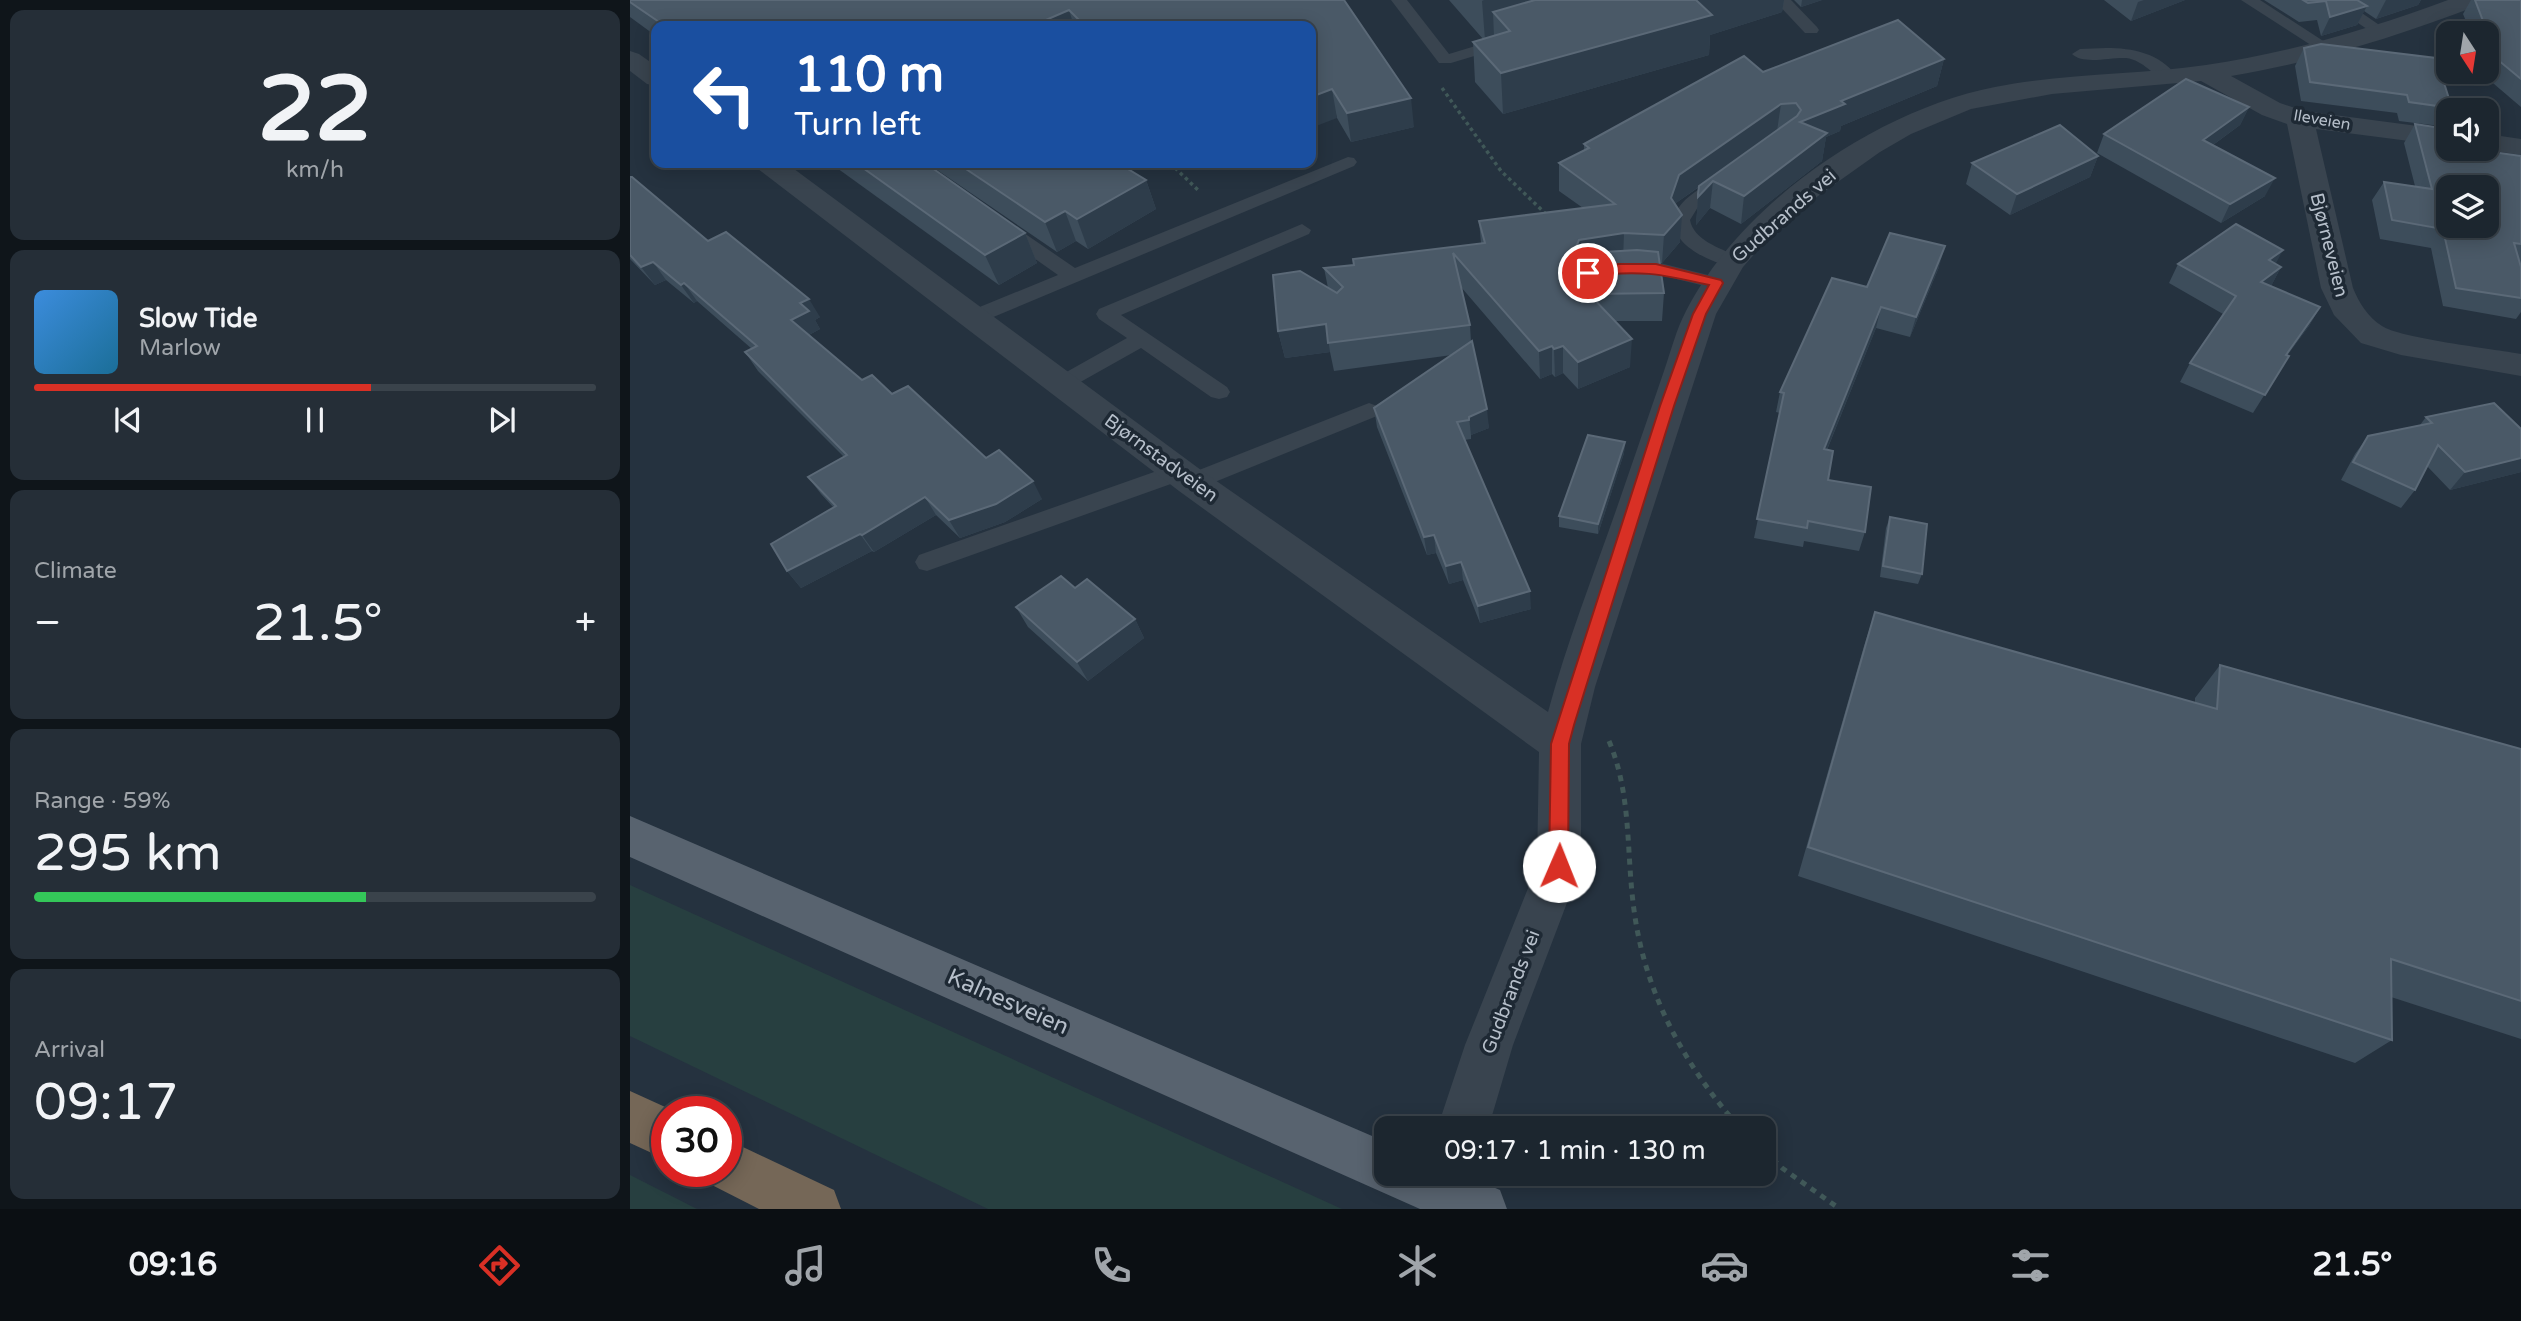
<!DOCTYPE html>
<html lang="en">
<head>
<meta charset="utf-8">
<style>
	:root { --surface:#1c262f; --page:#252e37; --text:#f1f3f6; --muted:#a0a5aa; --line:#3a434b; --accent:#d93025 }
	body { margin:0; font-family:"Varela Round",sans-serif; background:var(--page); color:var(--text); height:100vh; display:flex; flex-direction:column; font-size:26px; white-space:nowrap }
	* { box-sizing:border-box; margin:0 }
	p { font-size:23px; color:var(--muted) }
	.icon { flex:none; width:38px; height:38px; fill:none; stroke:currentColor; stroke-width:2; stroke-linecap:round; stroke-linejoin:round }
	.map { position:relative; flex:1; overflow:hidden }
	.drawer { display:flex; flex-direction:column; gap:10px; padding:10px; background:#0f151a; width:630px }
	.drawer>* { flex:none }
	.banner { position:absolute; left:21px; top:21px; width:665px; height:147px; border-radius:14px; box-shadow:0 4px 18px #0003,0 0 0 2px var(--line); background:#1a4fa0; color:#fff; overflow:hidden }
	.needle { width:46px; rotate:168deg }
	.controls { position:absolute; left:1806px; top:21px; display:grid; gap:14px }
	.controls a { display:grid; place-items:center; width:63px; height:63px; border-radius:14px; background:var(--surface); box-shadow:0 4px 18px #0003,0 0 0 2px var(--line); font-size:35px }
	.speed { position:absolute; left:21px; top:1096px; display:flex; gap:14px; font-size:35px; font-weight:700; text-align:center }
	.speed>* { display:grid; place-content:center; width:91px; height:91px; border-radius:50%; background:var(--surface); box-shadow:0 4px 18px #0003,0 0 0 2px var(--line); line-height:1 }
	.speed .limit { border:10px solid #d22; background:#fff; color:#111 }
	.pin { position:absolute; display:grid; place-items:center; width:60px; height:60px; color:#fff; margin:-30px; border:4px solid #fff; border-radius:50%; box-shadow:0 2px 7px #0007 }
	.me { position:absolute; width:77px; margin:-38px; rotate:1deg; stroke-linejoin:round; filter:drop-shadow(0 0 5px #0008) }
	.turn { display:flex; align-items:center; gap:24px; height:147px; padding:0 28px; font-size:32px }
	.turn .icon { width:91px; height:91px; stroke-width:2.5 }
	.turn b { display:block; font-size:49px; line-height:60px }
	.big { font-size:52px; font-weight:600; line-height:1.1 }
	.drawer .card { flex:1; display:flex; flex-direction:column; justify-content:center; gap:10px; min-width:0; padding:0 24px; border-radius:14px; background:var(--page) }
	.drawer .dial { align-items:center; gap:0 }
	.dial b { font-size:91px; line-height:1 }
	.song { display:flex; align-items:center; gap:21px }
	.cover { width:84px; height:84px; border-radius:10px; background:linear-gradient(135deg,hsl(210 70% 55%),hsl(200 70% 35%)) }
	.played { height:7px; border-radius:4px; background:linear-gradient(90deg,var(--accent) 60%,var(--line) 60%) }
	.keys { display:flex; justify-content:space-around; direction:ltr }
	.heat { display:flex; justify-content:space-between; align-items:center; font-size:38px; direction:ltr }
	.charge { height:10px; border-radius:5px; background:linear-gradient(90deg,#34c759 59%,var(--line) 0) }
	.trip { position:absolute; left:744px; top:1116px; width:402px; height:70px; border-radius:14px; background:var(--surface); box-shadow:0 4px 18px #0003,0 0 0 2px var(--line); font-weight:600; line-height:70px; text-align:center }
	.tabs { display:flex; height:112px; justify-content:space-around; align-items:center; background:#0b0f13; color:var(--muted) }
	.tabs .icon { width:49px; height:49px }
	.tabs .active { color:var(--accent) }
	.tabs b { font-size:32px; color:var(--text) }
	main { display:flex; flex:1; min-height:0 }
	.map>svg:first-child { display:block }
</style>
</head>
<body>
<main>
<section class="drawer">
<div class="card dial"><b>22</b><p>km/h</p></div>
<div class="card">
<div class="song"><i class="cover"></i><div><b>Slow Tide</b><p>Marlow</p></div></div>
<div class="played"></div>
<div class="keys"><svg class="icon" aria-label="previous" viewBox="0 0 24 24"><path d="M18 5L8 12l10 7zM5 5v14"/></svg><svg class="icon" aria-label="pause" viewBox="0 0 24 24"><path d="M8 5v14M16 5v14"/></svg><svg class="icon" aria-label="next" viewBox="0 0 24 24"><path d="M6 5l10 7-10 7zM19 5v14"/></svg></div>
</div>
<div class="card"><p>Climate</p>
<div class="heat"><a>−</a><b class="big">21.5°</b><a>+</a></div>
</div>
<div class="card"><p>Range · 59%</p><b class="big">295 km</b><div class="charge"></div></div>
<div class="card"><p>Arrival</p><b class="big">09:17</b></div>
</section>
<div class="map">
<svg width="1891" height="1209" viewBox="0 0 1891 1209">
	<rect width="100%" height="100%" fill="#25323f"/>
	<!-- green -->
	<g fill="#273f40">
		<path d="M0,885L712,1209H358L0,1036Z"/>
		<path d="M0,1175L67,1209H0Z"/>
	</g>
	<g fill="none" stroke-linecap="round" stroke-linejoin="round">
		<!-- path-far1 -->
		<g stroke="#405858" stroke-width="3.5" stroke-dasharray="3.5 3.5" stroke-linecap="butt">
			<path d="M812,88L871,171L917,215"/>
			<path d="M540,163L569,191"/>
		</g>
		<!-- path -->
		<g stroke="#405858" stroke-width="5" stroke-dasharray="6 6" stroke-linecap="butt">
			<path d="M979,741C1002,796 996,852 1004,910C1015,994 1055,1067 1111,1129"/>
			<path d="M1134,1151L1152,1168L1210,1209"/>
		</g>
		<!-- lane -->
		<g fill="#39444f" fill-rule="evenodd">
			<path d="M761,0H777L819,54L875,37L883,42L881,45L821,63H809Z"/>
			<path d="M1144,0H1161L1187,27L1189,30L1187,33H1175Z"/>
			<path d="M1611,0H1630L1701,46L1699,49H1687Z"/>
			<path d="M1695,0H1713L1758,31L1750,36L1744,34Z"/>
			<path d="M1476,48C1503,48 1529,53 1547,76L1539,81C1523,77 1514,60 1496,58C1481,57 1453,65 1442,54L1450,49Z"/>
			<path d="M718,157L724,158L727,162L724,166L349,323H335L332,318L335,313L428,275L367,232L365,228L367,224H381L445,268Z"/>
			<path d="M1094,176L1103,181L1100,185L1068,207L1060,220C1064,241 1091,248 1108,257L1111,261L1108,265L1101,267C1062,257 1016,226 1065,192C1074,186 1083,178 1094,176Z"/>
			<path d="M672,224L681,230L679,234L491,315L597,387L600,392L597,397L589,399L581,397L511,348L438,389L431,391L424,389L420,384L424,379L497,338L469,319L466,314L469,309Z"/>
			<path d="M996,262H1026L1094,279L1097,283L1094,287L1087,289L1026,274L989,272L986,268L989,264Z"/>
			<path d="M739,403L747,406L750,411L747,416L570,488L562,490L554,488L552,480L297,571L289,569L285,562L289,555L541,466L549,464L557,466L559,474Z"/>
		</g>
		<!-- street -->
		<g fill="#39444f" fill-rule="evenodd">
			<path d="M1818,0H1852L1849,5C1769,36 1686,62 1601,76L1650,103L1674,111L1818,130V146L1686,129L1723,288C1729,303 1738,317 1752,326C1769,338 1864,349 1891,354V376L1771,355L1731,343L1704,315L1691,288L1657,124L1632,115L1571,81L1422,94L1341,109L1281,134L1250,152L1188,196L1134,243L1113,267L1086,314L965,687L951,744V866L883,1045L858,1129H807L835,1045L907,866L909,752L549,491L128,169L124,163H156L575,473L918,712C938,638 967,566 992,493C1006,452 1020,412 1034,371C1041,351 1046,330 1056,311C1111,203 1247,110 1365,87C1434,73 1506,75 1576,65C1658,53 1740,29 1818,0Z"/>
			<path d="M0,51L9,54L26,66V86L17,84L0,71Z"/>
			<path d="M1857,134L1891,139V155L1851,149H1857Z"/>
		</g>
		<!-- primary -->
		<path fill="#58636f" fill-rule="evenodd" d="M0,816L756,1142V1174H832L870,1190L877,1209H790L0,857Z"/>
		<!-- highway -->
		<g fill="#756757" fill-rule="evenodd">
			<path d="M0,1091L44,1111H37V1160L0,1143Z"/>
			<path d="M96,1139L204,1190L211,1209H129L78,1183L73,1171H96Z"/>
		</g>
	</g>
	<!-- wall -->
	<g fill="#3d4d5b">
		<path d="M0,0H714L784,127L721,142L707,118L681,26H26V36L0,17Z"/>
		<path d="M819,0H1154L1152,12L1080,35L1079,55L873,114L845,82L843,42L853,39Z"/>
		<path d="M1164,0H1192L1171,7Z"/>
		<path d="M1474,0H1555L1501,21Z"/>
		<path d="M1634,0H1791L1788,5L1746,19L1734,11L1727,25L1691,36L1687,20L1669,22Z"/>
		<path d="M1841,0H1891V107L1857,78L1855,72H1857V33H1841L1833,14Z"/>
		<path d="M1674,48L1822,108L1820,110H1818V113L1810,126L1769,121L1767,113L1671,101L1665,66Z"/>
		<path d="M1314,59L1307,86L1211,126L1210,131L1196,137L1192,161L1111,224L1080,208L1066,225L1069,187L1046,203L1050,242L1032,263H1030L1034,293L1032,321H985L1000,367L948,389L933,373L925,377L922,374L910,379L831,287L840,325L841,342L859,428L841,435V439L834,440L901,609L850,623L833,580L819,584L806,553L797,555L747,427L744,408L822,355L704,371L700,352L655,358L648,331L698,288L694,268L724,265L851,243L849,221L953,208L929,191V163L954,150V144L1133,72Z"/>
		<path d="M1619,107L1610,125L1583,145L1635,196L1591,223L1467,153L1474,134Z"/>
		<path d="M1785,124L1818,149L1891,156V312L1886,319L1813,306L1801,248L1750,239L1742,200L1754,182L1785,186L1774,143Z"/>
		<path d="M1468,156L1460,177L1380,215L1336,184L1342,163Z"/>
		<path d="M200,163H295L395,233L407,263L369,285Z"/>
		<path d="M297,163H488L516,180L526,209L458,249L446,241L427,252Z"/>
		<path d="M569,163H593L576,170Z"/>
		<path d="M0,177L78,241L190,317L185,320L190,329L179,335L232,380L262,394L356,458L412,499L375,522L330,538L306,515L244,552L242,551L171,588L157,571L203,507L191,494L178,477L214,457L128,371L115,352L122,349L67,301L64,303L36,280L25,285L0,259Z"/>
		<path d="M1548,264H1645L1651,267L1641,286L1690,307L1679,326L1657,355L1659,356L1623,413L1550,382L1560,363L1593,314L1539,283Z"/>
		<path d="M1309,267L1280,337L1246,328L1197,450L1198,480L1235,532L1229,551L1174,541L1173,547L1124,538L1150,413L1146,412L1150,392L1237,287Z"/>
		<path d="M1796,417L1891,429V472L1820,490L1797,466L1785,490L1771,508L1711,480L1725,454L1738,436L1790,425Z"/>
		<path d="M995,442L994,453L968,534L929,527V516Z"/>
		<path d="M1260,517L1292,574L1288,584L1250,577L1256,528Z"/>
		<path d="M445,588L505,619L514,638L458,681L398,627L386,607Z"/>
		<path d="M1245,612L1565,703V698L1590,665L1891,749V1039L1761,997L1762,1040L1725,1063L1168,876L1234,646Z"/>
	</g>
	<!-- shaded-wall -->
	<g fill="#2e3d4b">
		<path d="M854,0H987L863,12L864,37L855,40L852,1Z"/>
		<path d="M1067,0H1154L1152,12L1080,35L1079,55L873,114L871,73Z"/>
		<path d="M1172,0H1192L1171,7Z"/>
		<path d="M1514,0H1555L1501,21L1508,2Z"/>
		<path d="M1756,0H1791L1788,5L1746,19Z"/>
		<path d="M1737,6L1727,25L1691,36L1700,17Z"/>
		<path d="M439,10L444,26H402Z"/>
		<path d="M1314,59L1307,86L1211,126L1210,131L1196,137L1192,161L1111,224L1114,196L1170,122L1211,101Z"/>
		<path d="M702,89L707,118L681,128V97Z"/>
		<path d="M781,98L784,127L721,142L717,113Z"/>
		<path d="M1151,104L1147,131L1046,203L1039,225L1041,198L1049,175Z"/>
		<path d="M1619,107L1610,125L1565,158L1573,140Z"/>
		<path d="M1468,156L1460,177L1380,215L1387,194Z"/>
		<path d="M574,163H593L576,170Z"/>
		<path d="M1645,178L1635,196L1591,223L1600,204Z"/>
		<path d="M516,180L526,209L458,249L447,219Z"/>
		<path d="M1083,181L1080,208L1066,225L1068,197Z"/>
		<path d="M435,211L446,241L427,252L415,222Z"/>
		<path d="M1052,215L1050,242L1032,263L1034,235Z"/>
		<path d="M395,233L407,263L369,285L355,255Z"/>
		<path d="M994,233L993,260L949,267L946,247L949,240Z"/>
		<path d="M1315,246L1309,267L1280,337L1286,317Z"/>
		<path d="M1653,250L1643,269L1639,260Z"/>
		<path d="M23,262L36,280L25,285L11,267Z"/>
		<path d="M1651,267L1641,286L1631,282Z"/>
		<path d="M54,283L67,301L64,303L51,285Z"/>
		<path d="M179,299L190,317L185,320L190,329L173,338L161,320L170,303Z"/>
		<path d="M1251,307L1246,328L1189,469L1194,449Z"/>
		<path d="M1690,307L1679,326L1644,374L1656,355Z"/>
		<path d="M696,324L700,352L655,358L648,331Z"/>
		<path d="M1002,339L1000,367L948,389V362Z"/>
		<path d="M922,346V374L910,379L909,351Z"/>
		<path d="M933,346V373L925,377L924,349Z"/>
		<path d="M857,409L859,428L841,435L839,417Z"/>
		<path d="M995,442L994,453L968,534V524Z"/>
		<path d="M1891,458V472L1820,490L1835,472Z"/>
		<path d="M403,481L412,499L375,522L330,538L319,520Z"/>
		<path d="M295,497L306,515L244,552L232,535Z"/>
		<path d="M230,534L242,551L171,588L157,571Z"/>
		<path d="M804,535L806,553L797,555L794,537Z"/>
		<path d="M831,562L833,580L819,584L816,566Z"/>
		<path d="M900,591L901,609L850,623L848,606Z"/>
		<path d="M505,619L514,638L458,681L447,662Z"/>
	</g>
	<!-- building -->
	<g fill="#4a5967" stroke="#5b6977" stroke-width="2" fill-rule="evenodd">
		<path d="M0,0H714L781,98L717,113L702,89L681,97V26H455L439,10L402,26H35L0,2Z"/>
		<path d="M905,0H1067H1066L1082,15L871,73L843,42L880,31L863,12Z"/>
		<path d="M1673,0H1727L1737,6L1700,17L1696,1L1678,3Z"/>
		<path d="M1845,0H1891V79L1868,60Z"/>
		<path d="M1268,20L1314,59L1211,101L1215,104L1170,122L1197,133L1114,196L1083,181L1068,197V194L1069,186L1167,116L1171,110L1166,103L1151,104L1049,175L1041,198L1052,215L1034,235L994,233L949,240L946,247L957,253L1007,250L1028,252L1034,293L959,294L1002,339L948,362L933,346L924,349L922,346L909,351L823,253L840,325L698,343L696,324L648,331L643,275L670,271L707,293L713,287L694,268L724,265L723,259L855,243L849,221L985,204L929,163L959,148L954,144L1114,56L1133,72Z"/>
		<path d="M1691,44L1806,58L1822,108L1779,102L1777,95L1680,82L1674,48Z"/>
		<path d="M1556,79L1619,107L1573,140L1645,178L1600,204L1474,134Z"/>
		<path d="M1785,124L1818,129V149H1841L1891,156V244L1884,243L1891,267V298L1826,288L1813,229L1762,220L1754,182L1802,189ZM1818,187H1857V226H1818Z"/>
		<path d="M1430,125L1468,156L1387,194L1342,163Z"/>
		<path d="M226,163H295L395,233L355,255Z"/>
		<path d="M327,163H488L516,180L447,219L435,211L415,222Z"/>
		<path d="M0,177H2L78,241L96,232L179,299L170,303L179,311L161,320L232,380L242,375L262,394L278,386L356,458L369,450L403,481L366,504L319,520L295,497L232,535L230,534L157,571L141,544L206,506L178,477L217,455L115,352L127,346L54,283L51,285L23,262L11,267L0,255Z"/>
		<path d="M1606,224L1653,250L1639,260L1651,267L1631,282L1690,307L1656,355L1659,356L1635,395L1560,363L1606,296L1548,264Z"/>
		<path d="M1260,233L1315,246L1286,317L1251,307L1194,449L1203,451L1198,480L1241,487L1235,532L1178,521L1177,528L1127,519L1154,393L1150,392L1202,278L1237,287Z"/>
		<path d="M842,341L857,409L839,417V420L827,422L900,591L848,606L831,562L816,566L804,535L794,537L744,408Z"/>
		<path d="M1864,403L1891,429V458L1835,472L1808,445L1785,490L1723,462L1738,436L1802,423L1796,417Z"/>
		<path d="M958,435L995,442L968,524L929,516Z"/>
		<path d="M1260,517L1297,524L1292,574L1253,566Z"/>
		<path d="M431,576L445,588L457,579L505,619L447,662L386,607Z"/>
		<path d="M1245,612L1587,709L1590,665L1891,749V1001L1761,959L1762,1040L1178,847Z"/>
	</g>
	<!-- route -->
	<path fill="#d93025" stroke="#8d1f18" stroke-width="2" d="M988,264H1026L1091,280L1093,283L1076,314L1044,406L944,725L939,744L938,866L935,872L929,874L922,872L919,866L921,744L927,725L1030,406L1063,314L1079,285C1032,274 1006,269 958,277L951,273L958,269Z"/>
	<g text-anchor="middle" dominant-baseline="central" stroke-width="7" stroke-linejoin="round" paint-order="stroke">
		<!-- far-street labels -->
		<g font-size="16" fill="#b6bfca" stroke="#1e2934">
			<text transform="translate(1692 120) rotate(10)">Ileveien</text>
		</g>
		<!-- street labels -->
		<g font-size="19" fill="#b6bfca" stroke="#1e2934">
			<text transform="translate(1154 216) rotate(-41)">Gudbrands vei</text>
			<text transform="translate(1699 245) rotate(76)">Bjørneveien</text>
			<text transform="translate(531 458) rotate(36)">Bjørnstadveien</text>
			<text transform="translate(881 992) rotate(-69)">Gudbrands vei</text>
		</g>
		<!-- near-street labels -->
		<g font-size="23" fill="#b6bfca" stroke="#1e2934">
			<text transform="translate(378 1002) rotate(24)">Kalnesveien</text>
		</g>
	</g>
</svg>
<div class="controls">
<a><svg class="needle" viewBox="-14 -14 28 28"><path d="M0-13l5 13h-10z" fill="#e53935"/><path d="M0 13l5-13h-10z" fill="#a0a5aa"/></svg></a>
<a><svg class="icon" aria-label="sound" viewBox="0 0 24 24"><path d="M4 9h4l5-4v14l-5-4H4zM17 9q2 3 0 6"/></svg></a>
<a><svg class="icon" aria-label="layers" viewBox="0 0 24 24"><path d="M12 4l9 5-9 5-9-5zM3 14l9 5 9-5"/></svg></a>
</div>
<div class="speed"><div class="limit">30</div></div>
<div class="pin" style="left:958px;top:273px;background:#d93025"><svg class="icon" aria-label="arrive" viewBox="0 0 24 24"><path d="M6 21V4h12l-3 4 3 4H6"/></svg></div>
<svg class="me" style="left:929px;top:866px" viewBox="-20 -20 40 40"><circle r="19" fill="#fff"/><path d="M0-13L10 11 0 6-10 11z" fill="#d93025"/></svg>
<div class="trip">09:17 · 1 min · 130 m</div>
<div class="banner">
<div class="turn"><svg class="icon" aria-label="left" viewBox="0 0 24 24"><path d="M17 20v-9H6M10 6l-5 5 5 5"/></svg><div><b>110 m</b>Turn left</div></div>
</div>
</div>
</main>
<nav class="tabs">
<b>09:16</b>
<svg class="icon active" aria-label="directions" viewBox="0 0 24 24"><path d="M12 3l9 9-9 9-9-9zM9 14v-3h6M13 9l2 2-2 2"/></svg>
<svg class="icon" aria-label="music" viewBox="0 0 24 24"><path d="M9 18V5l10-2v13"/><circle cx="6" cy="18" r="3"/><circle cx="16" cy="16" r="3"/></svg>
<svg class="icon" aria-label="phone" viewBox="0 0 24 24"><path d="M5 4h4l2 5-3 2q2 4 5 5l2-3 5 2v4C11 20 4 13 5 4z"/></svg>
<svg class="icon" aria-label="climate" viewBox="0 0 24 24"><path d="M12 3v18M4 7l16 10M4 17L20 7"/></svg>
<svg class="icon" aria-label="car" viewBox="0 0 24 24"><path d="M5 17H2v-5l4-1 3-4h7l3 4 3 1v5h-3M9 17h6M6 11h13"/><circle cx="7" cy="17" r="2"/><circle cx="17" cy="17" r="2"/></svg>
<svg class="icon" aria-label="filters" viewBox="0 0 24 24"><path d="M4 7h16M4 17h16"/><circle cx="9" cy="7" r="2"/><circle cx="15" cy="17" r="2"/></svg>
<b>21.5°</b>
</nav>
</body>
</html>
